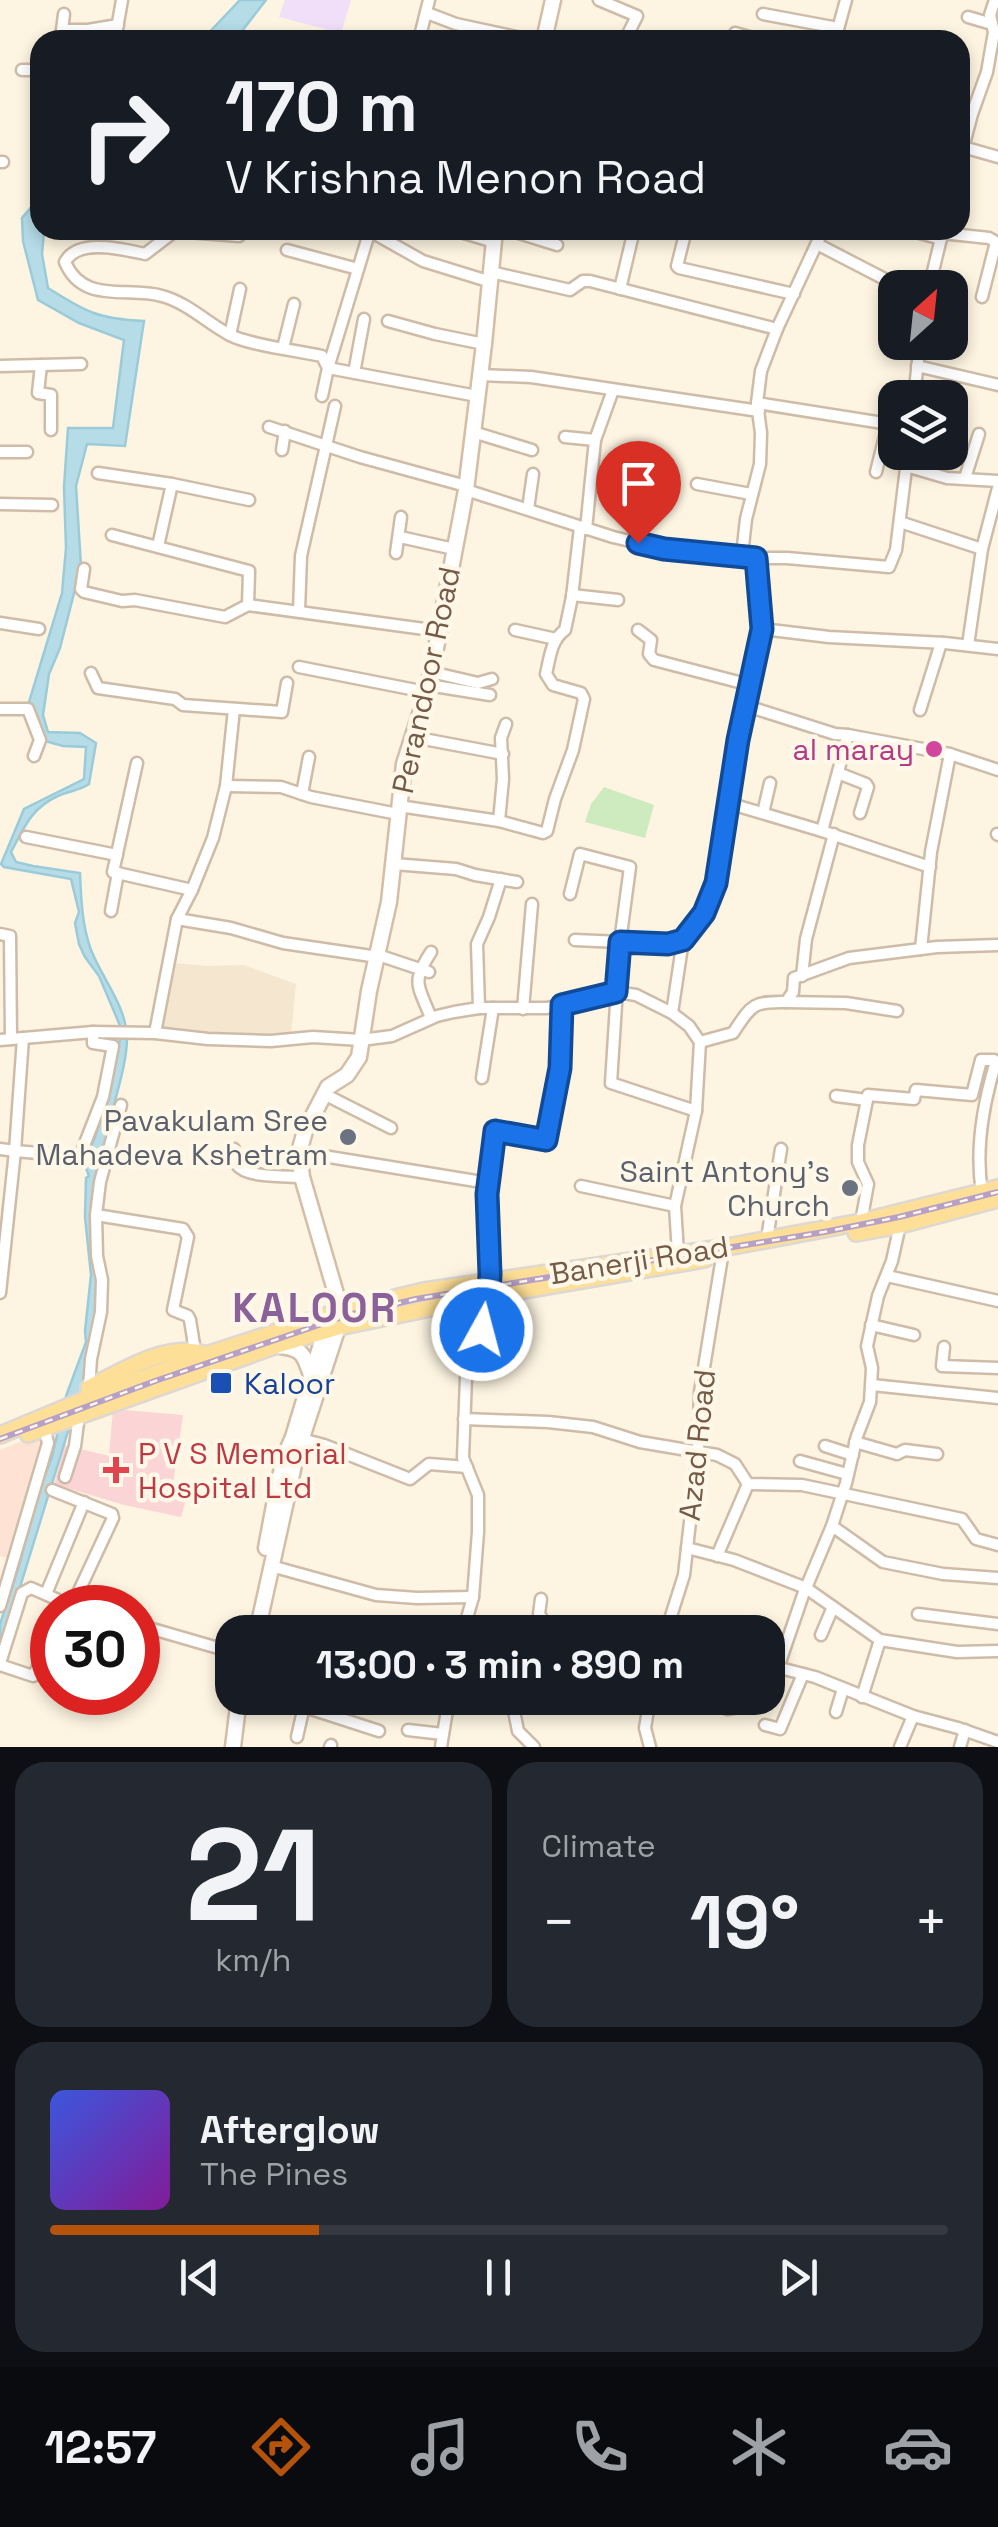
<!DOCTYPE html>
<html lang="en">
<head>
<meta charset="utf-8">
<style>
	:root { --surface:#171b24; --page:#242831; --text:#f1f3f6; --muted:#9ea1a6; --line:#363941; --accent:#b45309 }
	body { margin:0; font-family:"Space Grotesk",sans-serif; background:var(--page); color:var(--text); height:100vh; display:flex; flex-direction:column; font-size:38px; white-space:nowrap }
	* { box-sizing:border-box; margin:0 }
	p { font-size:32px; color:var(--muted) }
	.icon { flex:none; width:55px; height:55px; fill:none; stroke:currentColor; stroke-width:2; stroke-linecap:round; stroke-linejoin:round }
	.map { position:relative; height:1747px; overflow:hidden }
	.sheet { display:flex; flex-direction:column; gap:15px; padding:15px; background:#0d0f14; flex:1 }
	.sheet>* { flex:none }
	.hud { position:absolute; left:30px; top:30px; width:940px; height:210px; border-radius:30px; box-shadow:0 5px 15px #0003; background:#171b24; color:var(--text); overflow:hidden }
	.needle { width:65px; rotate:27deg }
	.controls { position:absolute; left:878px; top:270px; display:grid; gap:20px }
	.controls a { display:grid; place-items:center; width:90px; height:90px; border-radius:20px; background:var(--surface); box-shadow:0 5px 15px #0003; font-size:50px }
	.speed { position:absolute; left:30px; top:1585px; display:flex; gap:20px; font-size:50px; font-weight:700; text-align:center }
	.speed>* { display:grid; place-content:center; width:130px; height:130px; border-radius:50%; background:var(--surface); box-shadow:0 5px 15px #0003; line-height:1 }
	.speed .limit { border:15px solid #d22; background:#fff; color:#111 }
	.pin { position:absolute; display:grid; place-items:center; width:85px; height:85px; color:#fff; margin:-102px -42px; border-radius:50% 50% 50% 0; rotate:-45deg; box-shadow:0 0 10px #0007 }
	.pin .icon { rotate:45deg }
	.me { position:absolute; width:110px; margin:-55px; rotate:7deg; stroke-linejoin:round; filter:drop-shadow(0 0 8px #0008) }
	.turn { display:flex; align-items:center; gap:35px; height:210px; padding:0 30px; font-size:45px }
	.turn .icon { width:130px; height:130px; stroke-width:2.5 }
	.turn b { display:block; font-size:70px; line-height:85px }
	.big { font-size:75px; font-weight:700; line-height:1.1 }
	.sheet .widget { flex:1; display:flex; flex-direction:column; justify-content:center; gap:15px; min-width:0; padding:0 35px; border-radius:30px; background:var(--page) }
	.sheet .dial { align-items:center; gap:0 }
	.dial b { font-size:130px; line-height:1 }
	.song { display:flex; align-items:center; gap:30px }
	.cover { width:120px; height:120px; border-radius:15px; background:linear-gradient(135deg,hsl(230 70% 55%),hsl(290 70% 35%)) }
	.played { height:10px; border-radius:5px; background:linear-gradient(90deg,var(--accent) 30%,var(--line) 30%) }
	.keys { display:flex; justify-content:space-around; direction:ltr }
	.heat { display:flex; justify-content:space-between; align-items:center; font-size:55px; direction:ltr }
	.sheet .tiles { flex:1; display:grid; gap:15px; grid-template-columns:1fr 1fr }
	.widget:last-child { grid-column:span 2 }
	.trip { position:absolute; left:215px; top:1615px; width:570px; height:100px; border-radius:30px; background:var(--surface); box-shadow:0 5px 15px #0003; font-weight:700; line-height:100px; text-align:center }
	.tab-bar { display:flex; height:160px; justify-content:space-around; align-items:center; background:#090b0e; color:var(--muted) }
	.tab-bar .icon { width:70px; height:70px }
	.tab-bar .active { color:var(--accent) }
	.tab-bar b { font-size:45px; color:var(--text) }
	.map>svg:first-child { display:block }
</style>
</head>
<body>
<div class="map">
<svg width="998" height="1747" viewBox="0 0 998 1747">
	<rect width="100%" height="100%" fill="#fdf4e1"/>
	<!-- residential -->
	<path fill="#f5e6cf" d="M172,963L207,966L244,965L296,984L291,1034L268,1036L162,1030L157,1026Z"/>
	<!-- commercial -->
	<path fill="#fee3d4" d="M39,1434L41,1452L10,1559L0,1556V1450Z"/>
	<!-- education -->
	<path fill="#f1def9" d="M285,0H351L341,33L279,17Z"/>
	<!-- medical -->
	<path fill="#fbd4d6" d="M113,1409L183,1415L173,1484L178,1492L187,1496L181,1517L124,1505L54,1484L64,1445L109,1456Z"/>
	<!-- green -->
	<path fill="#ceebbf" d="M604,787L654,805L645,838L585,822L591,804Z"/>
	<!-- water -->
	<g fill="#b5dce7" stroke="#9bcbd9" stroke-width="2.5">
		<path d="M240,0H266L235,40H202Z"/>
		<path d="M40,197V230H46L44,232L42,254L48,288C86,312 98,319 144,321L125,446L87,444L76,486L81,566L60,648L49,674L43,715L48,732L80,733L96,743L89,784C79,791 68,791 58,796C31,808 24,828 11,852L16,862L33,866L80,873C81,898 82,926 91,950C102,978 126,1006 127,1037C127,1064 116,1094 110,1121L109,1128L112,1132L102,1153L97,1275L98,1305L82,1386L0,1652V1624L19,1566L38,1494L52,1457L66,1396L86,1342L85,1331L91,1275L85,1217L86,1178L89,1176L84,1163V1152C86,1151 89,1150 90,1147C98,1138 122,1040 121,1028L99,976L85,957L79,944L75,923L79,912L71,879L4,867L1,864L24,809L84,779L86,747L63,746L41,740L29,702L62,593L66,548L64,487L68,428H113L124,340L79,323L38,300L23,241L22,218Z"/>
	</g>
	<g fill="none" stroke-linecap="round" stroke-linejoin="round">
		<!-- street casing -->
		<g stroke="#cebca8" stroke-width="15">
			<g id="street">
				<path d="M599,0L637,16L625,40"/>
				<path d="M427,13L456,24L530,40"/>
				<path d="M64,14L62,30H88L118,25"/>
				<path d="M763,14L838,28"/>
				<path d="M968,17L992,24"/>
				<path d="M735,33L760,40"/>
				<path d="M115,40L122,0"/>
				<path d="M419,40L429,0"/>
				<path d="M835,40L846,0"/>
				<path d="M22,70H40"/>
				<path d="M963,147L998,157"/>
				<path d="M960,159L972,114L987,72L994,32L990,15L995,0"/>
				<path d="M0,162H3"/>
				<path d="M245,230L239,236L175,231L145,254C121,249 78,238 65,262C83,305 128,286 162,296C188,303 207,323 230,335C249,345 299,351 322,356L328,368L477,396"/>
				<path d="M368,230L423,261L491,282"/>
				<path d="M454,230L494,242"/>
				<path d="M509,230L557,245"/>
				<path d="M686,230L677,266L679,268L794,294"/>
				<path d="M909,230L941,239"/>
				<path d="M942,233L989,238L996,242L982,297"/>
				<path d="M817,244L902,288"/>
				<path d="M287,250L358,269"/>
				<path d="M491,272L570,290L583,281H590L777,329"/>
				<path d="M929,288L943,230"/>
				<path d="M620,289L634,230"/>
				<path d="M388,321L435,334L484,344"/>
				<path d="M230,335L240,289"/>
				<path d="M283,348L294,304"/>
				<path d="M41,365L38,393L51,395V430"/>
				<path d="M0,366L81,364"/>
				<path d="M917,366L998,385"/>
				<path d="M354,373L364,319"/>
				<path d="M480,375L531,377L759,411"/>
				<path d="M322,396L328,368L370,230"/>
				<path d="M914,398L920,342"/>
				<path d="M757,403L883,423L887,428L876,472"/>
				<path d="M269,427L360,457L466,486"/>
				<path d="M473,432L532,450"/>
				<path d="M565,437L595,440"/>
				<path d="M282,450L285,431"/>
				<path d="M0,452H27"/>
				<path d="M906,466L947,478L998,481"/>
				<path d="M98,473L172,484L249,500"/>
				<path d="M965,478L979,434"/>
				<path d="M697,484L751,494"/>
				<path d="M466,490L613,537L664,549L742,555"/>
				<path d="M0,504L52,505"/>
				<path d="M528,509L533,474"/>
				<path d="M900,522L982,549"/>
				<path d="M586,529L595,440L613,390"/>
				<path d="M112,535L249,571L248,605"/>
				<path d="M400,537L454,549"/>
				<path d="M158,546L172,484"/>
				<path d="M396,553L401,517"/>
				<path d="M756,558H787L889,567L896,550L908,452"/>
				<path d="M84,569L81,589L84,592L122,601L135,600L225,617L248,605L439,631"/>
				<path d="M572,595L618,600"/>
				<path d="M299,611L301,556L335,406"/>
				<path d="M0,623L39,629"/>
				<path d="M762,629L829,637L945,643L998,649"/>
				<path d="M515,630L556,639"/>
				<path d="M638,630L651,640L649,654L654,660L750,685"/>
				<path d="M968,645L982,549L998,488"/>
				<path d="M299,667L426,692"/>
				<path d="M431,672L478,683L492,679"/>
				<path d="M91,673L98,688L175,699L183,705L282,712L287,683"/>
				<path d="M428,685L490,695"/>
				<path d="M747,706L835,734L848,735"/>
				<path d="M0,709H28L40,740L34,756"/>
				<path d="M920,710L941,643"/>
				<path d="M413,737L503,754"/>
				<path d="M137,763L113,872L192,890"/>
				<path d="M838,773L866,784L868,787L860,813"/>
				<path d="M226,786L281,787L311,797L398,814"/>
				<path d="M302,794L309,757"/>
				<path d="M728,803L822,831L930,867"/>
				<path d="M399,806L499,821L543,833L547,831L555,799L573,750L584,699L581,693L553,685L546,674C550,657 551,640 565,630L572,597L580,527"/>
				<path d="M763,813L770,783"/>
				<path d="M499,821L503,779L501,738L506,724"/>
				<path d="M822,831L848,735L950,754L998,770"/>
				<path d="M997,834L998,835"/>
				<path d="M26,837L117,855"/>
				<path d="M394,864L456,869L475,875L517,882"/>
				<path d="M570,894L580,854L630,867L620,942L575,940"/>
				<path d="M111,911L118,873"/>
				<path d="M177,919L231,928L283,943L378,957"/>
				<path d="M0,934L10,936L11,1039"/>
				<path d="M683,940L669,944L620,942L611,1083L696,1111"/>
				<path d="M921,949L931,852L950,754"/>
				<path d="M431,952C410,984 419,986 431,1018"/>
				<path d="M378,955L429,972"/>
				<path d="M802,976L806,939L834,834"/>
				<path d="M786,1002L846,1003L897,1011"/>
				<path d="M479,1008L477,944L489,917L501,879"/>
				<path d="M523,1009L532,904"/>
				<path d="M155,1033L177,919L192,890L213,838L226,786L234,709"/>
				<path d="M0,1040L93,1032L155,1033L208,1039L271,1041L313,1037L361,1040L392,1036L437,1016L454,1012L479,1008H547L616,992L636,995L672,1013"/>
				<path d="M700,1042L733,1033C751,1006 752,1001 786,1002L793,992L794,978L849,958L937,947L998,945"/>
				<path d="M482,1078L493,1008"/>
				<path d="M324,1094L391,1128"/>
				<path d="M836,1096L867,1100"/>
				<path d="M0,1149L15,1151L23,1038"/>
				<path d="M234,1149C235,1154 235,1161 237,1165C246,1178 287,1176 302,1177"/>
				<path d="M299,1152L488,1183"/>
				<path d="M80,1156L103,1097L113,1046L93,1043V1032"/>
				<path d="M581,1186L675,1206"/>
				<path d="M96,1215L100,1182L121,1105"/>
				<path d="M861,1222L868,1184L858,1162V1145L868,1095L914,1099L916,1090L972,1095L981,1060H994L995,1065C983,1105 975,1150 982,1192"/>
				<path d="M767,1239L781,1149"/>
				<path d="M678,1253L675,1206L696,1111L700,1042L689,1026L672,1013L683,940L704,913L715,883L738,740L762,629L756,558L742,555L746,519L760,464L761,433L757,403L761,371L777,329L823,230"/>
				<path d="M887,1276L998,1301"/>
				<path d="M488,1282L487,1194L495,1131L546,1140L560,1068L563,1005"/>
				<path d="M0,1293L15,1151L107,1159"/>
				<path d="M871,1325L914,1335"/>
				<path d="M944,1347L942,1366L998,1368"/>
				<path d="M872,1385L998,1398"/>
				<path d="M89,1388L91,1359L101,1312L102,1280L97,1256L96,1215L183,1229L188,1237L173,1310L188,1316L190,1320L195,1351"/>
				<path d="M464,1419L548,1422L593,1427L640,1442L717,1455L735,1464L748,1484L802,1485L962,1519L976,1539L998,1545"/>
				<path d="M302,1439L324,1445L410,1479L429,1464L467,1467"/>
				<path d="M855,1442L897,1454L905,1450L937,1454"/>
				<path d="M825,1446L853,1455"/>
				<path d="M800,1461L847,1474"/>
				<path d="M65,1477L75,1446L79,1415"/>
				<path d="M52,1490L112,1514L113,1518L71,1608"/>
				<path d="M832,1526L883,1562L943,1574L998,1578"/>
				<path d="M687,1548L734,1560L806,1588L880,1640L957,1652L998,1651"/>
				<path d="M717,1556L748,1484"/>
				<path d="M271,1566L376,1595L417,1598L473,1597"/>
				<path d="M46,1594L84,1502"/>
				<path d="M541,1599L539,1614L546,1625L590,1632"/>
				<path d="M0,1606L48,1443L46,1435L41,1429"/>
				<path d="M918,1614L998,1624"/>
				<path d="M149,1628L232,1652"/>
				<path d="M463,1632L473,1597L478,1532V1495L463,1458L466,1377L476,1364L489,1296"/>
				<path d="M666,1632L684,1575L698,1451L700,1392L722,1257V1248"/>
				<path d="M821,1635L833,1607"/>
				<path d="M0,1663L22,1593L31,1588L72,1606"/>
				<path d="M0,1665L33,1676L52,1642"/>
				<path d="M768,1665L815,1677L913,1716L958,1728L998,1742"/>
				<path d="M778,1668L803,1595L832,1526L846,1483L857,1436L870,1402L872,1368L867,1346L878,1296L892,1261L900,1225"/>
				<path d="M862,1697L880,1640"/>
				<path d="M277,1698L379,1731"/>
				<path d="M473,1698L513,1706L518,1731L534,1747"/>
				<path d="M650,1698L645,1728L650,1747"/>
				<path d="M727,1709L739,1707L746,1698"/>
				<path d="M836,1712L843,1689"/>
				<path d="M765,1725L780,1729L803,1674"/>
				<path d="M408,1730L443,1734"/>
				<path d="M297,1737L304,1706"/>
				<path d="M330,1747L331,1745"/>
				<path d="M441,1747L449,1698"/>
				<path d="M900,1747L913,1716"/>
				<path d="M960,1747L965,1730"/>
			</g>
		</g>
		<!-- secondary casing -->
		<g stroke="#d4bea7" stroke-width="19">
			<g id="secondary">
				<path d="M544,40L553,0"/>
				<path d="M341,1311L302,1177L299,1152L305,1131L328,1087L347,1075L359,1057L369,991L389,902L404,764L423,705L432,669L466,490L484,344L495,230"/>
				<path d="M279,1346C302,1348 304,1354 311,1375"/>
				<path d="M266,1548L278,1484L286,1453L293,1437L325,1331"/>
				<path d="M257,1632L296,1456L338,1327"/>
				<path d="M233,1747L239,1698"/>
			</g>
		</g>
		<!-- primary casing -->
		<g stroke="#ded8d3" stroke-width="20">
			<g id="primary">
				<path d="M856,1233L900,1225L998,1199"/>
				<path d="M89,1398V1388C120,1372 171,1340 206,1355"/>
				<path d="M28,1434L277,1345L338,1327L489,1296L705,1259"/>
				<path d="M0,1435L89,1398L206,1355L341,1311L424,1291L722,1248L861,1222L998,1188"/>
			</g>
		</g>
		<!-- street -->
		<use href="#street" stroke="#fff" stroke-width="10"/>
		<!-- secondary -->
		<use href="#secondary" stroke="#fff" stroke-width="14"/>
		<!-- primary -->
		<use href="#primary" stroke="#fedf97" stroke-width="15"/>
		<!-- rail casing -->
		<g stroke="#b7a0c6" stroke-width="6">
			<path id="rail" d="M0,1439L155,1381L348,1315L416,1299L824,1232L899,1217L998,1192"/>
		</g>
		<!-- rail -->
		<use href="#rail" stroke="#fff8e8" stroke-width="2.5" stroke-dasharray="8" stroke-linecap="butt"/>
	</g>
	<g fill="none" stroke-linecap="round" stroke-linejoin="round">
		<!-- route casing -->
		<g stroke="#114b97" stroke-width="25">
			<path id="route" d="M482,1330L489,1296L490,1274L487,1194L495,1131L546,1140L560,1068L562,1005L616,992L620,942L668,944L683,940L704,913L716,883L738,740L762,629L756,558L664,549L638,543"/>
		</g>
		<!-- route -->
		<use href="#route" stroke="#1a73e8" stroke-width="18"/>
	</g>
	<!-- markers -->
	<circle fill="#d1479c" stroke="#fff8e8" stroke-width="4" cx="934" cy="749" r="10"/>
	<g fill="#6b7280" stroke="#fff8e8" stroke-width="4">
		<circle cx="348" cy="1137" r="10"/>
		<circle cx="850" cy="1188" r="10"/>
	</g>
	<rect fill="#1a4fb4" stroke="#fff8e8" stroke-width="4" x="209" y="1371" width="24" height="24" rx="5"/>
	<path fill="#e0444e" stroke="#fff8e8" stroke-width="4" d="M111 1455h10v10h10v10h-10v10h-10v-10h-10v-10h10z"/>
	<g text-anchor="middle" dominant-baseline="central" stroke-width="9" stroke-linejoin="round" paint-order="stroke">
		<!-- street labels -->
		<g font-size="30" fill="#755b47" stroke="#fff8e8">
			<text transform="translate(426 680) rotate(-78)">Perandoor Road</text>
			<text transform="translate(639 1260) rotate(-9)">Banerji Road</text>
			<text transform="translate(697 1445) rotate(-84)">Azad Road</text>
		</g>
		<!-- hotel labels -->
		<g font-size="30" fill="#b23c85" stroke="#fff8e8" text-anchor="end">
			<text x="914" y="749">al maray</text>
		</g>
		<!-- worship labels -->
		<g font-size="30" fill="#5b616d" stroke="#fff8e8" text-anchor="end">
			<text x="328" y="1120">Pavakulam Sree<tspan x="328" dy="34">Mahadeva Kshetram</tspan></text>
			<text x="830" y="1171">Saint Antony's<tspan x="830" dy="34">Church</tspan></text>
		</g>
		<!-- transit labels -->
		<g font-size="30" fill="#164399" stroke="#fff8e8" text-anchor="start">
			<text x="244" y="1383">Kaloor</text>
		</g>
		<!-- health labels -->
		<g font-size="30" fill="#be3a42" stroke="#fff8e8" text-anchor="start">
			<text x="138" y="1453">P V S Memorial<tspan x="138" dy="34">Hospital Ltd</tspan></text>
		</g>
		<!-- district labels -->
		<g font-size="40" font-weight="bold" letter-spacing="2.5" fill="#8a6299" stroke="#fff8e8">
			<text x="315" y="1308">KALOOR</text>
		</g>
	</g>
</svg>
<div class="controls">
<a><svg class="needle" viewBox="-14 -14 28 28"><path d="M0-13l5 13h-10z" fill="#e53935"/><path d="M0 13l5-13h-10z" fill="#9ea1a6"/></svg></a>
<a><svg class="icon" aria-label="layers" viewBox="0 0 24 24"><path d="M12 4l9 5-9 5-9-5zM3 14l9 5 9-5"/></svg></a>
</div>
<div class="speed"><div class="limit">30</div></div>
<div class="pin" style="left:638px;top:543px;background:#d93025"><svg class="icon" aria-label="arrive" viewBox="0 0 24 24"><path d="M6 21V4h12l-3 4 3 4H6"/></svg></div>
<svg class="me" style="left:482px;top:1330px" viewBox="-20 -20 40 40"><circle r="17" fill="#1a73e8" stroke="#fff" stroke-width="3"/><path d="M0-11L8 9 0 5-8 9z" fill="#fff"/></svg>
<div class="trip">13:00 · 3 min · 890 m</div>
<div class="hud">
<div class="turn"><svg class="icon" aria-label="right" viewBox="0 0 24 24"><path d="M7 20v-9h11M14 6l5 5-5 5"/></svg><div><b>170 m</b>V Krishna Menon Road</div></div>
</div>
</div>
<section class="sheet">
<div class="tiles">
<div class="widget dial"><b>21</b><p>km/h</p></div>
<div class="widget"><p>Climate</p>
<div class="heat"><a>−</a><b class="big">19°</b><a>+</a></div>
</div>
<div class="widget">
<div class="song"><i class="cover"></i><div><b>Afterglow</b><p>The Pines</p></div></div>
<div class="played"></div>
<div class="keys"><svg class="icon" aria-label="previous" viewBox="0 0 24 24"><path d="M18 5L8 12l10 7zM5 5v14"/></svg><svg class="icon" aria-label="pause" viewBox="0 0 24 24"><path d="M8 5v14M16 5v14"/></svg><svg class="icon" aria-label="next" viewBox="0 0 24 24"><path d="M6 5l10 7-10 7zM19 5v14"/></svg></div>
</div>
</div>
</section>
<nav class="tab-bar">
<b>12:57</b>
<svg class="icon active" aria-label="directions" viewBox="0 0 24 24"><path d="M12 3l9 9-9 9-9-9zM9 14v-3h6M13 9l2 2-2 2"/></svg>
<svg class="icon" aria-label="music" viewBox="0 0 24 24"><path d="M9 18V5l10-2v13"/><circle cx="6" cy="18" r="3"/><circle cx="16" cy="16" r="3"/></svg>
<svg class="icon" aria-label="phone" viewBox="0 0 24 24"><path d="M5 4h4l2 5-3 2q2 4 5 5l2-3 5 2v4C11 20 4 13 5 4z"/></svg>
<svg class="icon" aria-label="climate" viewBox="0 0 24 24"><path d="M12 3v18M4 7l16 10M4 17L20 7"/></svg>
<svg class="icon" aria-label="car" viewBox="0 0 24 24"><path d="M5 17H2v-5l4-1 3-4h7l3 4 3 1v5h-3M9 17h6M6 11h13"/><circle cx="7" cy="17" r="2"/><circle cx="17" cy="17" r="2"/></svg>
</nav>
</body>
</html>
